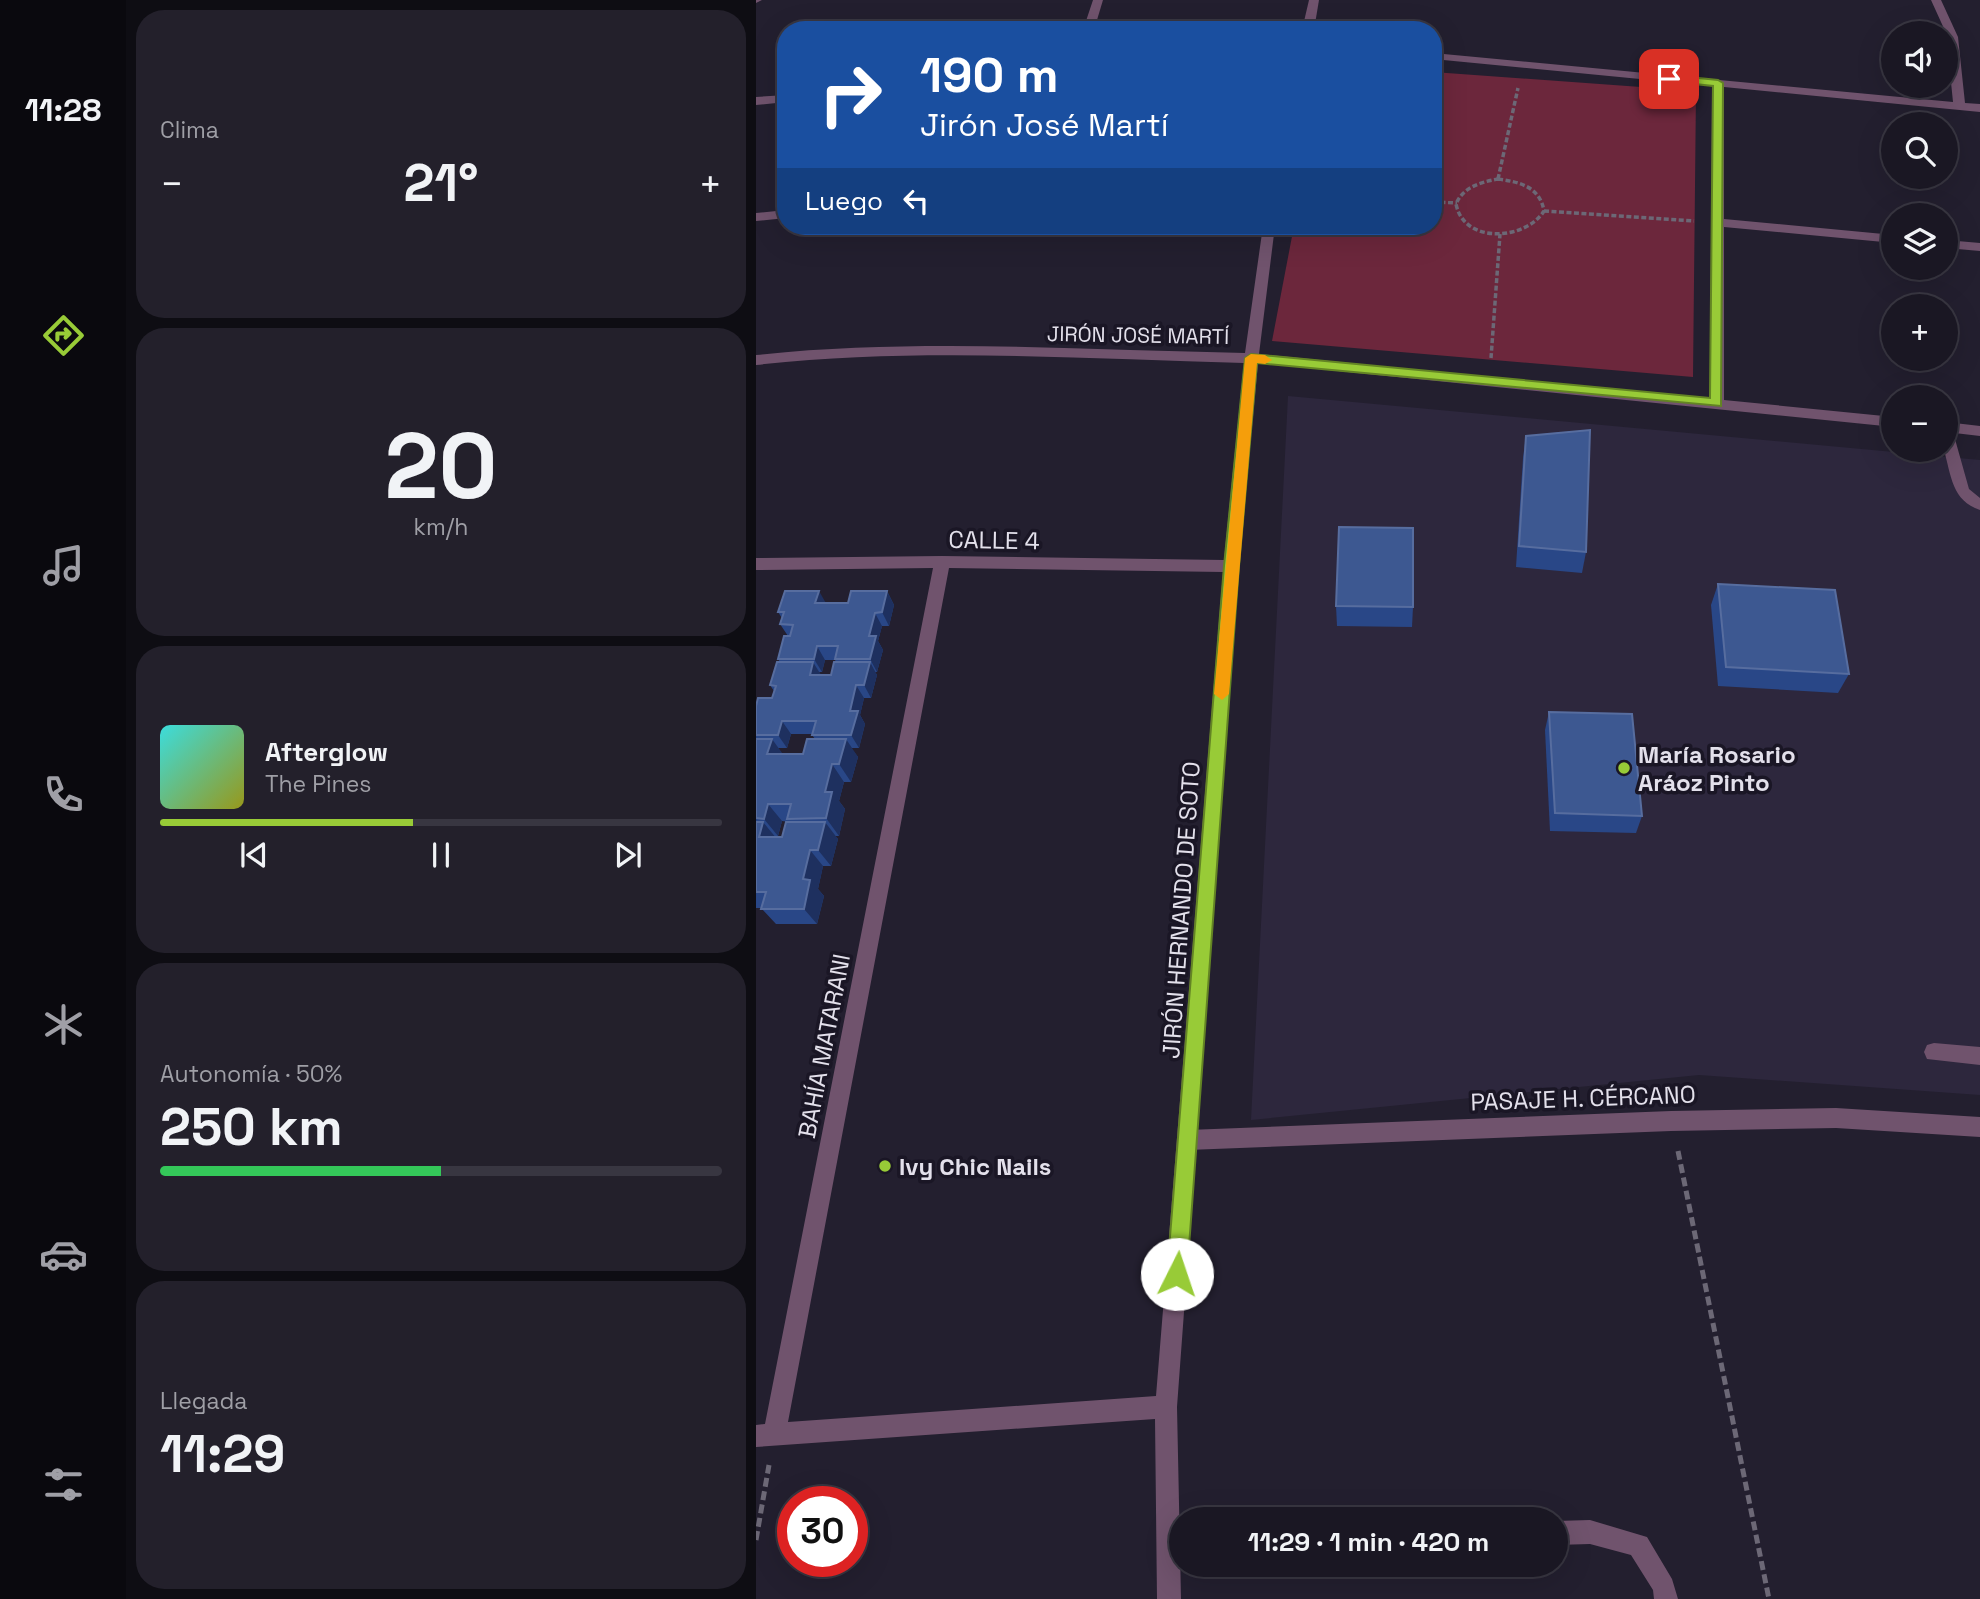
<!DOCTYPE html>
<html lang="es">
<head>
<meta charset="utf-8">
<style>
	:root { --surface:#1a1723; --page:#23202b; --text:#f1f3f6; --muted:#9f9fa6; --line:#383641; --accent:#98cb37 }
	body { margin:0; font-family:"Space Grotesk",sans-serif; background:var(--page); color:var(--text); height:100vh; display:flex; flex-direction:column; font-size:26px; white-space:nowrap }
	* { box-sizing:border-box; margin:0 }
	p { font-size:23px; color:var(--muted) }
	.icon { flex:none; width:38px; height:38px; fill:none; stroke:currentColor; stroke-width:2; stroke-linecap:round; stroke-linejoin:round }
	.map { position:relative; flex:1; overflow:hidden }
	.side { display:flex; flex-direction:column; gap:10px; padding:10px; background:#0e0d13; width:630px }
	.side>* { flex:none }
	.banner { position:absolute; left:21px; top:21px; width:665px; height:214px; border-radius:28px; box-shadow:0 7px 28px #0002,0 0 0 2px var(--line); background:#1a4fa0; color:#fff; overflow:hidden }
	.tools { position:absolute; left:1125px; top:21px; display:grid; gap:14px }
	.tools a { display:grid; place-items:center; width:77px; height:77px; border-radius:50%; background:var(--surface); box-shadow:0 7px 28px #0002,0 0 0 2px var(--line); font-size:35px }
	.speed { position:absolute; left:21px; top:1486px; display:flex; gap:14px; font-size:35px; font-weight:700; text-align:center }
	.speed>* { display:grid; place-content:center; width:91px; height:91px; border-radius:50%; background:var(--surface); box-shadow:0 7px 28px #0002,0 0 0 2px var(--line); line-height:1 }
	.speed .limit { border:10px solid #d22; background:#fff; color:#111 }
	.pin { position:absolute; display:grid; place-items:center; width:60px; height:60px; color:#fff; margin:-30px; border-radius:14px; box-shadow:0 4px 10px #0006 }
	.me { position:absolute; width:77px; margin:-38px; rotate:4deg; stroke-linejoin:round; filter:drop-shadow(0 0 5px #0008) }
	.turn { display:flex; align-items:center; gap:24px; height:147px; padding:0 28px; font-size:32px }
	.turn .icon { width:91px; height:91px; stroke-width:2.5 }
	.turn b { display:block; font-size:49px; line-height:60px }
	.then { display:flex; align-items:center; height:66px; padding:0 28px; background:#0003; gap:14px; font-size:26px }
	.big { font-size:52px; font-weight:600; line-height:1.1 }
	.side .card { flex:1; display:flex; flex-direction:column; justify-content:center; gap:10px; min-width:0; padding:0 24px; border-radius:28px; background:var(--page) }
	.side .dial { align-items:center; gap:0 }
	.dial b { font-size:91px; line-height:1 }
	.song { display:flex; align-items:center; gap:21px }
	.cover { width:84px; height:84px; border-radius:10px; background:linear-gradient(135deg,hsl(180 70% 55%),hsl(60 70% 35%)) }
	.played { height:7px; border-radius:4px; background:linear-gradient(90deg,var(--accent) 45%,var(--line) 45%) }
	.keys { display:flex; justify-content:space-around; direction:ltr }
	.heat { display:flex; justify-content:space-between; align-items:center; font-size:38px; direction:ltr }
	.charge { height:10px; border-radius:5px; background:linear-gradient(90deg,#34c759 50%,var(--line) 0) }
	.trip { position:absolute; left:413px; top:1507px; width:399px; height:70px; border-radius:35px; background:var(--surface); box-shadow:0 7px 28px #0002,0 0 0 2px var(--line); font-weight:600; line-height:70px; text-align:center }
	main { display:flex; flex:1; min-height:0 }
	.tab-bar { display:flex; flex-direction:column; width:126px; justify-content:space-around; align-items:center; background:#0a090e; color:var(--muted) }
	.tab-bar .icon { width:49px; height:49px }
	.tab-bar .selected { color:var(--accent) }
	.tab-bar b { font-size:32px; color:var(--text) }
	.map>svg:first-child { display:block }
</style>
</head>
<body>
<main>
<nav class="tab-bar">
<b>11:28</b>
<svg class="icon selected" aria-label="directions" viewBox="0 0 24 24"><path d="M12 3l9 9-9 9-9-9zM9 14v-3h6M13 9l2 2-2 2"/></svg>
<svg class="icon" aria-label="music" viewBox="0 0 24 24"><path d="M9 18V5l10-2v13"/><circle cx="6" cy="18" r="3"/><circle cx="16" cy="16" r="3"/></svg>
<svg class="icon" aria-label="phone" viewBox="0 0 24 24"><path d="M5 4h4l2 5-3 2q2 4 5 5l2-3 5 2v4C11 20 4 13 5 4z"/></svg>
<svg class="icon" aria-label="climate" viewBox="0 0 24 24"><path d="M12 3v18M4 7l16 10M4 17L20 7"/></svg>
<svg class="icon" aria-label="car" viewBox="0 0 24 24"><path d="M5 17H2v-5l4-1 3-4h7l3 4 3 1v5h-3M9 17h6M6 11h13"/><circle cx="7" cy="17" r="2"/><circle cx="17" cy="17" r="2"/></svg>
<svg class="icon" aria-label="filters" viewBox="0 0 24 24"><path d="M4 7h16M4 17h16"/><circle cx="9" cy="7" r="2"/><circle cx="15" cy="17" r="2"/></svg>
</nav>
<section class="side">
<div class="card"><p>Clima</p>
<div class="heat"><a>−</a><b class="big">21°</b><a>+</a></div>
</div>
<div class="card dial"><b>20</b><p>km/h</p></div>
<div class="card">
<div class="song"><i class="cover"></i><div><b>Afterglow</b><p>The Pines</p></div></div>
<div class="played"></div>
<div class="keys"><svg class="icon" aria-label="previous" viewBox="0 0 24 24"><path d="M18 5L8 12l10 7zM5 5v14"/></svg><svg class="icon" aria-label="pause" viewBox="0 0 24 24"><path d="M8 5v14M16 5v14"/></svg><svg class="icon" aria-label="next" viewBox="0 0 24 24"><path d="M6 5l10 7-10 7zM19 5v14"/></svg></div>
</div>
<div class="card"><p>Autonomía · 50%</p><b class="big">250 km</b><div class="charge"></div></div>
<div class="card"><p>Llegada</p><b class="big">11:29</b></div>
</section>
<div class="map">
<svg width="1224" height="1599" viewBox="0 0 1224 1599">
	<rect width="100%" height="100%" fill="#231f2f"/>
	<!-- built -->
	<path fill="#2d273d" d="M532,396L1224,460V1095L943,1075L495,1120Z"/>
	<!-- green -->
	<path fill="#6c273c" d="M677,72L940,91L937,377L516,341L538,226H677Z"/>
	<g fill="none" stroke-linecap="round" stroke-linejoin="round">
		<!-- path-far1 -->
		<g stroke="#6c6876" stroke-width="3.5" stroke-dasharray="5 2.5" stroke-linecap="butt">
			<path d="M742,179C764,182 784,187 788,211C770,240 708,245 700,204C707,187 725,182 742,179Z"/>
			<path d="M742,179L762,88"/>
			<path d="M677,202L701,203"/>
			<path d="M788,211L938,221"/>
			<path d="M735,358L744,234"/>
		</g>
		<!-- path -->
		<g stroke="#6c6876" stroke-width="5" stroke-dasharray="9 4.5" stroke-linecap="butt">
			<path d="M922,1151L1013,1599"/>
			<path d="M0,1540L13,1465"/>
		</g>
		<!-- service -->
		<g fill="#70536d" fill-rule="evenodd">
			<path d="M1190,427L1197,432L1213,489L1224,498V510C1196,501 1195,475 1188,450H1190Z"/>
			<path d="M1178,1043L1224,1047V1065L1171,1059L1168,1052L1171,1045Z"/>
		</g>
		<!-- pedestrian -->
		<path fill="#70536d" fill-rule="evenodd" d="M1080,1108L1224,1117V1137L1080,1128L915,1131L432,1150L425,1147L422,1140L425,1133L432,1130L915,1111Z"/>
		<!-- minor -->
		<g fill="#70536d" fill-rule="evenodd">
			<path d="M0,0H6L0,3Z"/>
			<path d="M337,0H347L338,30H327Z"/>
			<path d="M553,0H563L558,30H546Z"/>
			<path d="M1175,0H1185L1202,37L1209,103L1224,104V112L968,87V219L1138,235V243L968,227V400L1138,417V427L502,363L483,566L421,1407L425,1599H401L399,1419L0,1447V1425L9,1424L177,568L0,570V558L186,556L468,560L488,363C326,359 161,347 0,365V355C162,338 326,350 489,353L507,226H519L503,354L954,399L956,86L677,59V53L1197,102L1190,33ZM193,568L467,572L400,1396L32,1422Z"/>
			<path d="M30,95V102L0,105V97Z"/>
			<path d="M30,210V218L0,221V213Z"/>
			<path d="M1190,240L1224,243V251L1190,248Z"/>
			<path d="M1190,422L1224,426V436L1190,432Z"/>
			<path d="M834,1520L891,1537L916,1579L922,1599H898L897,1590L875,1555L834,1544L800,1545V1521Z"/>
		</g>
	</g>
	<!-- wall -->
	<g fill="#294787" fill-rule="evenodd">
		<path d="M770,436L830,552L826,573L760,567L767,458Z"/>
		<path d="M962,584L1093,674L1082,693L962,686L955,605Z"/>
		<path d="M131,591L138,605L133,626H126L122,641L127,650L121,672H119L121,675L115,698H108L104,715L109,724L103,748H95L102,757L95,782H88L83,801L89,809L83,836H79L82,839L75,866H67L62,889L68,896L61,924H20L5,908H0V706L16,698L18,691L14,685L24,662L22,659L32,636L24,624L26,618L22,612L70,603H92ZM69,660H79L80,662L75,675H65L63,672H66ZM35,734H57L56,735L59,739L47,754H26L22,748H31ZM26,821L33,822L26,837H19L18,836H22Z"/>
		<path d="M580,606L657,607L656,627L581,626Z"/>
		<path d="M793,712L886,816L880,833L794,831L789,730Z"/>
	</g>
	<!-- shaded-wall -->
	<g fill="#1e305f">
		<path d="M63,591L71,605L59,603Z"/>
		<path d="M131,591L138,605L133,626L126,612Z"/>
		<path d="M119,613L126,626L122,641L127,650L121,672L114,659L113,636Z"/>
		<path d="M61,646L69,660L66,672L58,659Z"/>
		<path d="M57,662L65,675H54Z"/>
		<path d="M114,662L121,675L115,698L108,685Z"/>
		<path d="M100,685L108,698L104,715L109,724L103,748L95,735L94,711Z"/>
		<path d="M26,721L35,734L31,748L22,735Z"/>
		<path d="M16,739L29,757L11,754Z"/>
		<path d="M90,739L102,757L95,782L83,764Z"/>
		<path d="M76,764L88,782L83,801L89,809L83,836L70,818L69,792Z"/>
		<path d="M12,804L26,821L22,836L8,819Z"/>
		<path d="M7,822L21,839L3,837Z"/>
		<path d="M69,822L82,839L75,866L62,850Z"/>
		<path d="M54,850L67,866L62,889L68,896L61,924L48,909L47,879Z"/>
	</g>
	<!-- building -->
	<g fill="#3d5891" stroke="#576d9f" stroke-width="2">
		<path d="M834,430L830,552L763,546L770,436Z"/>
		<path d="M583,527L657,528V607L580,606Z"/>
		<path d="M962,584L1079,590L1093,674L970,667Z"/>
		<path d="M29,591H63L59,603H92L95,591H131L126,612L119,613L113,636H120L114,659H79L82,646H61L58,659H22L28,636H34L37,625L24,624L28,612H22Z"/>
		<path d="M21,662H57L54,675H75L78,662H114L108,685H100L94,711H102L95,735H56L60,721H26L22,735H0V706L2,698H16L20,686L14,685Z"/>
		<path d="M793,712L876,714L886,816L799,813Z"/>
		<path d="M0,739H16L11,754H47L51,739H90L83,764H76L69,792H76L70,818L31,819L35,804H12L8,819L0,818Z"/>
		<path d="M0,822H7L3,837H26L30,822H69L62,850H54L47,879L54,880L48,909H5L10,892H0Z"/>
	</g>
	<!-- route -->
	<path fill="#98cb37" stroke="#638424" stroke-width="2" d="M913,75L962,80L967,83L965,406L501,363L483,566L431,1274L428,1281L421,1284L414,1281L411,1274L468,566L489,358L495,354L954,398L957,86L909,81L908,79Z"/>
	<!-- slow -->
	<path fill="#f59e0b" d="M495,354L509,355L516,360L509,364L501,363L473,694L466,700L458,694L489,358Z"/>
	<!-- markers -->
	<g fill="#98cb37" stroke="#1a1625" stroke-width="2.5">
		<circle cx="868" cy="768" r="7"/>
		<circle cx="129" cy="1166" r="7"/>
	</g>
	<g text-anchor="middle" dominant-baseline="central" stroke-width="7" stroke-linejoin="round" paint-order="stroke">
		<!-- far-street labels -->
		<g font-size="21" fill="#e3e0eb" stroke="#1a1625">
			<text transform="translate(382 335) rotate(1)">JIRÓN JOSÉ MARTÍ</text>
		</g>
		<!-- street labels -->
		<g font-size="24" fill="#e3e0eb" stroke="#1a1625">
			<text transform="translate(238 540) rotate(1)">CALLE 4</text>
			<text transform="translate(425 910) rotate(-86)">JIRÓN HERNANDO DE SOTO</text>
			<text transform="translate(68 1046) rotate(-79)">BAHÍA MATARANI</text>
			<text transform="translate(827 1098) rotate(-2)">PASAJE H. CÉRCANO</text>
		</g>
		<!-- poi labels -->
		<g font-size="24" font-weight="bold" fill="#e3e0eb" stroke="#1a1625" text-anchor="start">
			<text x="882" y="754">María Rosario<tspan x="882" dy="28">Aráoz Pinto</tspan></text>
			<text x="143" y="1166">Ivy Chic Nails</text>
		</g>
	</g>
</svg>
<div class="tools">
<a><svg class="icon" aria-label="sound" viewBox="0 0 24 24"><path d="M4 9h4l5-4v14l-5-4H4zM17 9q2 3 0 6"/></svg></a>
<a><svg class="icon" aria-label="search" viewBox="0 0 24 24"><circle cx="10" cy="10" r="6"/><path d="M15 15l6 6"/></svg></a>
<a><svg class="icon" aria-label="layers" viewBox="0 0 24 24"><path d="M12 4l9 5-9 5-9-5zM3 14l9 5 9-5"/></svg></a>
<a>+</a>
<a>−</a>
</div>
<div class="speed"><div class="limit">30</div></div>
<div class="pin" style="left:913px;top:79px;background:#d93025"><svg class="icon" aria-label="arrive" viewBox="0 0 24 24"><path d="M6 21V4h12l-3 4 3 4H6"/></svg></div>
<svg class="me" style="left:421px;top:1274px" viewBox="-20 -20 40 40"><circle r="19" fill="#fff"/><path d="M0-13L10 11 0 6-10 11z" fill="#98cb37"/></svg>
<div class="trip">11:29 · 1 min · 420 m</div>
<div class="banner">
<div class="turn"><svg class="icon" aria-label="right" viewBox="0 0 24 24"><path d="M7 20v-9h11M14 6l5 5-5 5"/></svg><div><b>190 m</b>Jirón José Martí</div></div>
<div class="then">Luego<svg class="icon" aria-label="left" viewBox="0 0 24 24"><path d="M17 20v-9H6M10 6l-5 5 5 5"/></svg></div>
</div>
</div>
</main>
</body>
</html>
